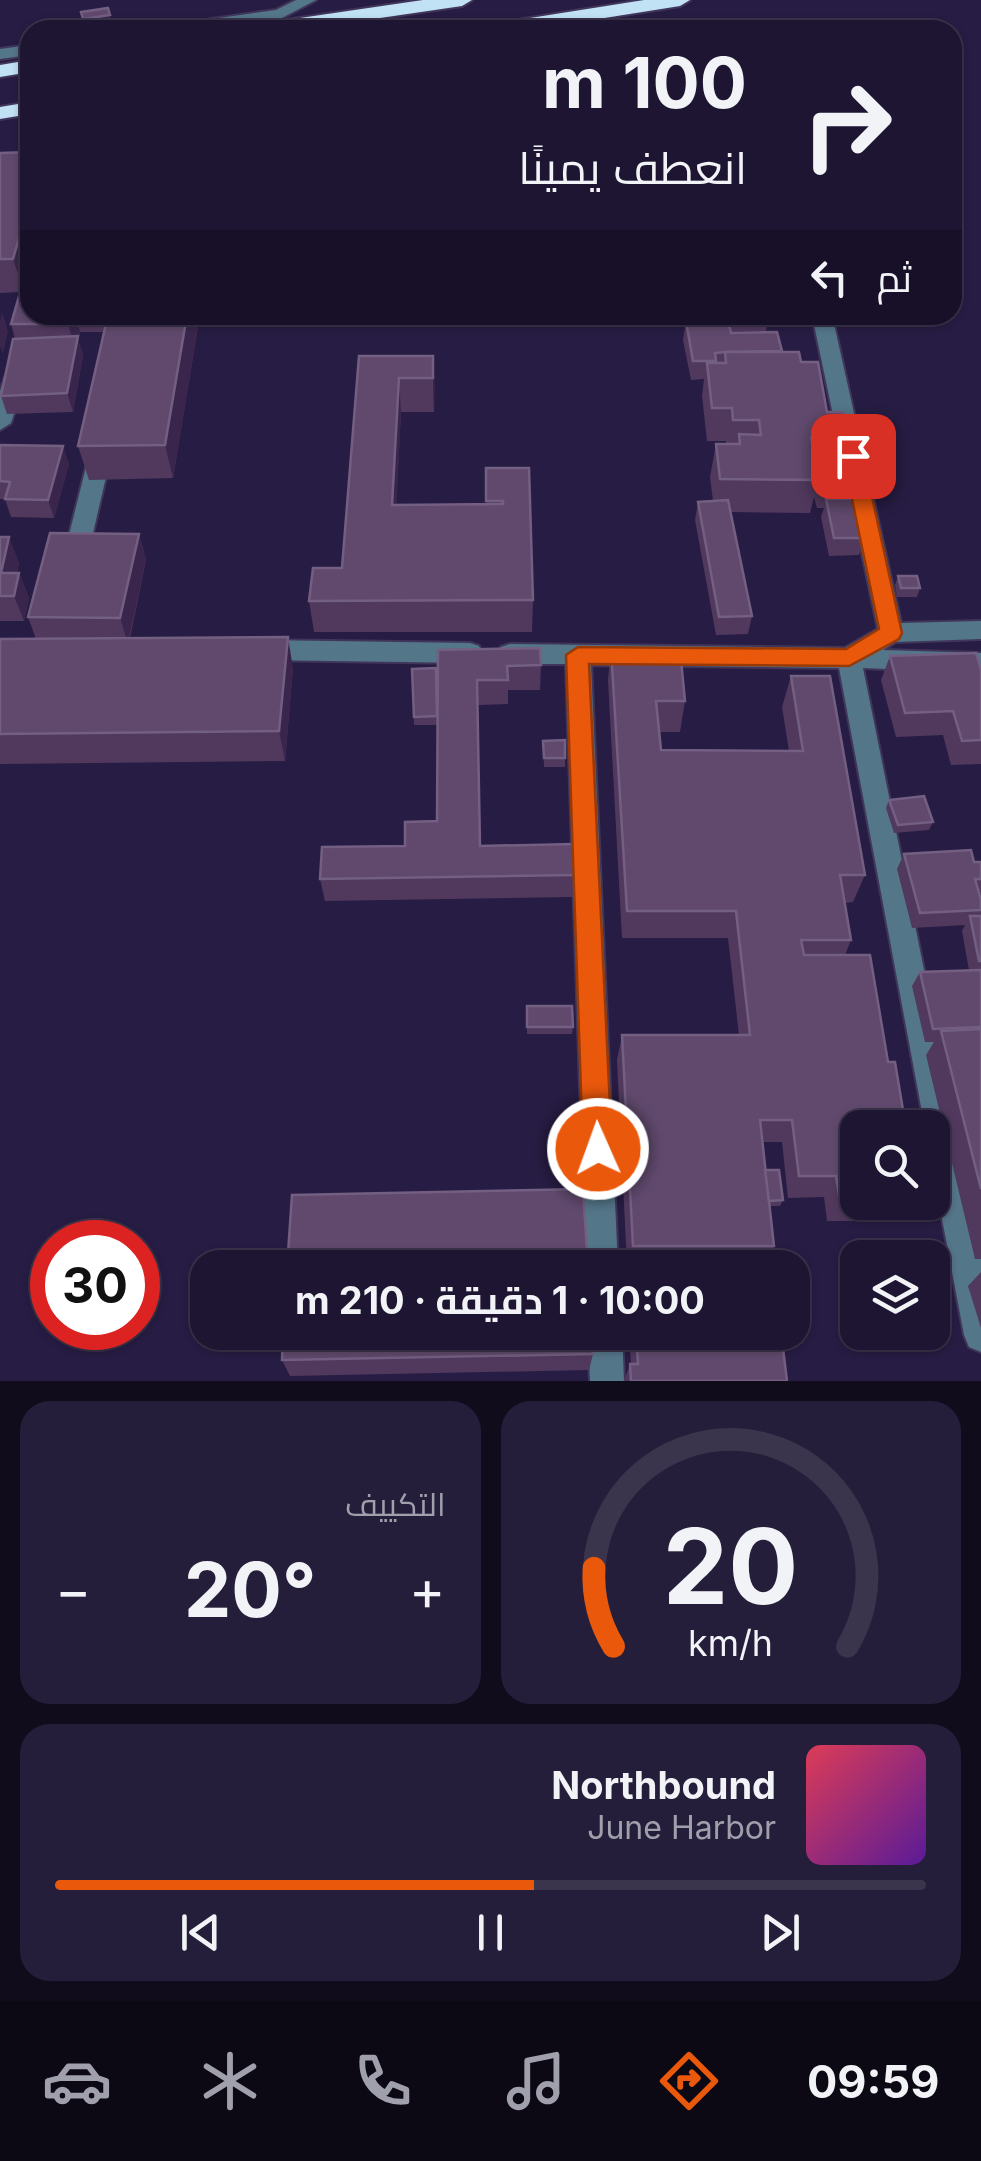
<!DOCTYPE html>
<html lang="ar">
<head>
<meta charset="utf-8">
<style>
	:root { --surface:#1d1532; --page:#251e3a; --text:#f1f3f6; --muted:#a09fac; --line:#3b344d; --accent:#ea580c }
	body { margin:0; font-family:Inter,Cairo,sans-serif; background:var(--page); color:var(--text); direction:rtl; height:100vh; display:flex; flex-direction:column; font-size:38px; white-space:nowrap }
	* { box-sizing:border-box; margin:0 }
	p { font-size:32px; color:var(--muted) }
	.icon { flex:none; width:55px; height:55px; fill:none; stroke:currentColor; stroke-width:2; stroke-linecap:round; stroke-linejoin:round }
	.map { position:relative; height:1381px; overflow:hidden; direction:ltr }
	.side { display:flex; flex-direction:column; gap:20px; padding:20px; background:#100c1c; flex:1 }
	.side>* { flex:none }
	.banner { position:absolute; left:20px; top:20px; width:942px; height:305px; border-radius:30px; box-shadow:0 2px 8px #0004,0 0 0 2px var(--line); direction:rtl; background:#1d1532; color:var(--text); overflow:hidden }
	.fabs { position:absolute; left:840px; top:1110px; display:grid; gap:20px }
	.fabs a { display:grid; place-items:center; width:110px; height:110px; border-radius:20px; background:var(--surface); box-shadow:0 2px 8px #0004,0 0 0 2px var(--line); font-size:50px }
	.speed { position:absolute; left:30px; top:1220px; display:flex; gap:20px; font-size:50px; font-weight:700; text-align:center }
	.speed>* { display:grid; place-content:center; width:130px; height:130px; border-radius:50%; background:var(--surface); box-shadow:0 2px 8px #0004,0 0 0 2px var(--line); line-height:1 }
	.speed .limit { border:15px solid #d22; background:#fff; color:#111 }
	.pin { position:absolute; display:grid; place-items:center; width:85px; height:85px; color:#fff; margin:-42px; border-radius:20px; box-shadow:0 5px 15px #0006 }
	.me { position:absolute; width:110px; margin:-55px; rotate:358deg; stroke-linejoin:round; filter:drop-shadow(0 0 8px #0008) }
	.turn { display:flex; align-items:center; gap:35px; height:210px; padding:0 50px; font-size:45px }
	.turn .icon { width:130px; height:130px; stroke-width:2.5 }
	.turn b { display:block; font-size:70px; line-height:85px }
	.then { display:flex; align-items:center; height:95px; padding:0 50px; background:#0003; gap:20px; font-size:38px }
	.big { font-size:75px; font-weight:700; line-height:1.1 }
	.side .widget { flex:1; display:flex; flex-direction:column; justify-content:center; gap:15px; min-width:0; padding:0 35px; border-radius:30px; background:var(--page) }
	.side .dial { align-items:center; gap:0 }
	.dial svg { height:260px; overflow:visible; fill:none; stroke:var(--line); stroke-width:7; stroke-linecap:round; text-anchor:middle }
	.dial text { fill:var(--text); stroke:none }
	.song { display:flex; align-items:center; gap:30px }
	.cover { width:120px; height:120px; border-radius:15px; background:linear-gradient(135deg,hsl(350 70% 55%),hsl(270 70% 35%)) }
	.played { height:10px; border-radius:5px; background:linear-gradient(90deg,var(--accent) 55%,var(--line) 55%) }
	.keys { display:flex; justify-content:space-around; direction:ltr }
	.heat { display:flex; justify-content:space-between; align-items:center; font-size:55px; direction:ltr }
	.side .tiles { flex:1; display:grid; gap:20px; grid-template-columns:1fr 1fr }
	.widget:last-child { grid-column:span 2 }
	.trip { position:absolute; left:190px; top:1250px; width:620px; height:100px; border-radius:30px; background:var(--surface); box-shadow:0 2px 8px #0004,0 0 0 2px var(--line); font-weight:700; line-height:100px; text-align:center; direction:rtl }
	.tabs { display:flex; height:160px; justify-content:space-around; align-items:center; background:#0c0814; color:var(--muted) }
	.tabs .icon { width:70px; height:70px }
	.tabs .selected { color:var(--accent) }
	.tabs b { font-size:45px; color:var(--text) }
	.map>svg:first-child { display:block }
</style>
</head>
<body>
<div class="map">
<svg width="981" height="1381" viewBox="0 0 981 1381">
	<rect width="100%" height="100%" fill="#271c43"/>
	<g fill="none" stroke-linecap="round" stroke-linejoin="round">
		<!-- minor casing -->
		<g stroke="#40365b" stroke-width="4">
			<g id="minor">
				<path d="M296,0H316L263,28L255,23L204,30H162L170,25L276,10Z"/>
				<path d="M30,45V55L0,59V49Z"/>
				<path d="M30,310V315H46L11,423L0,430V391Z"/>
				<path d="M812,315H832L901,623L981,621V639L895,642L883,650L981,653V673L863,668L981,1252V1352L969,1347L964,1335L932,1166V1128H925L839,668L591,665L618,1268H586L566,664H510L501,661L498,654L501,647L510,644L845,648L878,629Z"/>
				<path d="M102,439L113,447L86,563L74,572L62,563L91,447Z"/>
				<path d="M260,640L470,643L479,646L482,653L479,660L470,663L260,660L251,657L248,650L251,643Z"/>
				<path d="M588,1332H622L624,1381H590Z"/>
			</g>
		</g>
		<!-- highway casing -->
		<g stroke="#40365b" stroke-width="4">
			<g id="highway">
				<path d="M423,0H472L462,6L298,30H249L259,24Z"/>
				<path d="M644,0H690L680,6L529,30H482L492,24Z"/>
				<path d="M30,60V72L0,77V65Z"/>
				<path d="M30,102V114L0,119V107Z"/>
			</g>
		</g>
		<!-- minor -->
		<use href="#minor" fill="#547689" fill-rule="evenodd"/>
		<!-- highway -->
		<use href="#highway" fill="#c1e1f5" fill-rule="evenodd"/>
	</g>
	<!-- wall -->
	<g fill="#51395e">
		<path d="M0,153L30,315H200L173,478L89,480L78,446L104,332H80L78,340L83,355L73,412L7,414L1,396L15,339L11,324L20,292L0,293Z"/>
		<path d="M696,315H769L766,331L731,332L782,352L801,362L827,412L848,437L843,457L859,489L856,499L864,538L859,555L829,556L821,517L824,508H817L814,497L810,513L731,512L752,616L748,634L716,635L695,520L698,502L713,501L710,477L716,444H726V441H707L702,396L704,379L691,380L683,340L686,321H698Z"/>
		<path d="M359,356H433L434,412H401L396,505L486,504V468H529L533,600L532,632H314L309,601L342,568Z"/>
		<path d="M0,445L69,464L54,518L11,517L5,499H0Z"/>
		<path d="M139,534L146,560L130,638L293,668L285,761L0,764V639H36L28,617Z"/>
		<path d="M0,537L19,562L17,573H19L29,598L24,621H0Z"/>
		<path d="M898,576L920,588L917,597H897L895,585Z"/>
		<path d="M611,649L685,701L680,732H659L661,750L789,751L782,707L791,676L865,875L853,902L845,903L851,940L845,955L858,1128V1202H918L904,1221H827L824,1197L788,1198L782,1142H762L765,1170L783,1200L780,1206H769L774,1246L764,1265H627L617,1060L622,1035H739L728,938H622L608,680Z"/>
		<path d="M438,650L541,665L540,690H508V704L478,705L480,846L575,875L573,897L325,901L320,879L405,846L437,821V725H414L412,669L438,694Z"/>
		<path d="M890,656L981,670V764L951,765L943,735L896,737L881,680Z"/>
		<path d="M543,741L565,758V767H544Z"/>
		<path d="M889,800L933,822L929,830L894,833L886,808Z"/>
		<path d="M904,854L981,862V894H979L981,900V1259H975L926,1055L934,1042H925L912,986L920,972L969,970L962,931L965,925L912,928L897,869Z"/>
		<path d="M527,1006L573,1027L572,1034H527Z"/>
		<path d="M981,1272V1328L968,1286Z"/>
		<path d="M629,1332H781L787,1381H624L630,1364H631Z"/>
		<path d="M593,1354L589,1370L290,1376L282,1360Z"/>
	</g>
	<!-- shaded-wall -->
	<g fill="#3a264d">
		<path d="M110,15L112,24L85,28L83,19Z"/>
		<path d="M30,200V270L24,292L13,259Z"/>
		<path d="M2,312L8,331L3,354L0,346V321Z"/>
		<path d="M70,315H76L80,332L78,340L83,355L73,412L67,393L75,349L68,324Z"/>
		<path d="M187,315H200L173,478L165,445Z"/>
		<path d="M433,356L435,390L434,412L433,378Z"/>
		<path d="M399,378L401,412L395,537L392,505Z"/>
		<path d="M63,446L69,464L54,518L48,500Z"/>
		<path d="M139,534L146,560L128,643L120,618Z"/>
		<path d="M9,537L19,562L12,596L1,573Z"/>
		<path d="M19,573L29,598L24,621L14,596Z"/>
		<path d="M288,637L293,668L285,761L279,731Z"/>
	</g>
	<!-- building -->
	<g fill="#60496d" stroke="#735f82" stroke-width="2.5">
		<path d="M108,8L110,15L83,19L81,12Z"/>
		<path d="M30,152V200L13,259H0V153Z"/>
		<path d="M30,258V315H70L68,324H11Z"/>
		<path d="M108,315H187L165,445L78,446Z"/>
		<path d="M728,320L731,333L777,332L782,351L725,352L715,353L716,361H693L686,321Z"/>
		<path d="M78,336L67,393L1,396L13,339Z"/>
		<path d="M725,352H799L801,362H818L827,412H843L848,437H811L818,480L720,479L716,444H740L739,434L761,435L759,420H733L732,408H712L707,363H726Z"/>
		<path d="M359,356H433V378H399L392,505L503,504V501H486V468H529L533,600L309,601L313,568H342Z"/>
		<path d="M0,445L63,446L48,500L5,499L10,482L0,481Z"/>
		<path d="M849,456L859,489L822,490L815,458Z"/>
		<path d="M826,499H856L864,538H834Z"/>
		<path d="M728,500L752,616L719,617L698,502Z"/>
		<path d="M50,533L139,534L120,618L28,617Z"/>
		<path d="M0,537H9L1,573H19L14,596H0Z"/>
		<path d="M898,576H917L920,588H901Z"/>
		<path d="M288,637L279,731L0,734V639Z"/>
		<path d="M540,648L541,665L507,666L508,680H477L480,846L573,844L575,875L320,879L322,847L405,846V822L437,821L438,650Z"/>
		<path d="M611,649H680L685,701H656L661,750L803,751L791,676H830L865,875H840L851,940H801L804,955H870L888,1062H895L906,1128H858V1201H840L836,1176H799L792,1120H760L774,1246H633L622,1035H750L736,911H627Z"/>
		<path d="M976,653L981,670V740L962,741L953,711L905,713L890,656Z"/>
		<path d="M436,668L437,716L414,717L412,669Z"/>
		<path d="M565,740V758H544L543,741Z"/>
		<path d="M924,796L933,822L898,825L889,800Z"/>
		<path d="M971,850L974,862H981V879H975L981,900V910L920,913L904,854Z"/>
		<path d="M970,916H981V961H979Z"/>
		<path d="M981,970V1027L933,1029L920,972Z"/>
		<path d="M527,1006H572L573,1027H527Z"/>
		<path d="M981,1029V1189L941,1031Z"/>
		<path d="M765,1170H779L783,1200L769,1201Z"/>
		<path d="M583,1189L588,1268H287L292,1195Z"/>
		<path d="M283,1332H592L593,1354L282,1360Z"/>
		<path d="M636,1332H781L787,1381H631L630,1364H638Z"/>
	</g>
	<!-- route -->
	<path fill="#ea580c" stroke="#983908" stroke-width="2.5" d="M853,450L863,456L902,633L899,639L849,666L589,664L612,1149L607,1159L598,1163L588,1159L583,1149L566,655L578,647L846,649L879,629L843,456Z"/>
</svg>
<div class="fabs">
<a><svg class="icon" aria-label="search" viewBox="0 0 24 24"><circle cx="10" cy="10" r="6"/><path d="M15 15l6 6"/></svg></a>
<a><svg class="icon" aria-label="layers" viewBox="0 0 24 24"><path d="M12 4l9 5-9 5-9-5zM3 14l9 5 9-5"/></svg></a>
</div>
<div class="speed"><div class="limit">30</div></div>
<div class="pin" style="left:853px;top:456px;background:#d93025"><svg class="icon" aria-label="arrive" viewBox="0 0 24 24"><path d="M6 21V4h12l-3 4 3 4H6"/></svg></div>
<svg class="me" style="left:598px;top:1149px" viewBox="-20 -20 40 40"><circle r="17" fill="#ea580c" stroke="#fff" stroke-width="3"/><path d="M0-11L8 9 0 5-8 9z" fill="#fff"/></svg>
<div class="trip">10:00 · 1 دقيقة · 210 m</div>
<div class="banner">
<div class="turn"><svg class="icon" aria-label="right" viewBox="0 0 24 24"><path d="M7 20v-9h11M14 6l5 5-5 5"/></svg><div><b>100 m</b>انعطف يمينًا</div></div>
<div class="then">ثم<svg class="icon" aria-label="left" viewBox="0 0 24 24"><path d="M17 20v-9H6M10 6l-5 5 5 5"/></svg></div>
</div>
</div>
<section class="side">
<div class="tiles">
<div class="widget dial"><svg viewBox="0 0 100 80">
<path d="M14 69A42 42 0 1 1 86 69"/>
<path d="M14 69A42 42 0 0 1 8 45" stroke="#ea580c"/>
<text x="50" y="56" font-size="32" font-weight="700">20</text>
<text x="50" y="72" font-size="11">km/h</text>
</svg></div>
<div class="widget"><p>التكييف</p>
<div class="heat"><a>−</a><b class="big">20°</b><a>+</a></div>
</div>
<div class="widget">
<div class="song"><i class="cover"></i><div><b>Northbound</b><p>June Harbor</p></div></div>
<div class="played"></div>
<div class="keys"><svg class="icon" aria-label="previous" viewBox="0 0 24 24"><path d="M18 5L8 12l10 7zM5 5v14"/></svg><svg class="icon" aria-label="pause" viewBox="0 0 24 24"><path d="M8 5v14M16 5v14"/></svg><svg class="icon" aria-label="next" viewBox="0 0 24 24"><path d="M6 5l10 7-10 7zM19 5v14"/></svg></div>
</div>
</div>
</section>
<nav class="tabs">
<b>09:59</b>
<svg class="icon selected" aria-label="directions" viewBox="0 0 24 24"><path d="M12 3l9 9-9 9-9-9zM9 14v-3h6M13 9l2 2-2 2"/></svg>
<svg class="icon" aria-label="music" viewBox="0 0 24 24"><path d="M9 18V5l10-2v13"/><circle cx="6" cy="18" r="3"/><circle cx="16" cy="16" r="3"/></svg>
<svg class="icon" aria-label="phone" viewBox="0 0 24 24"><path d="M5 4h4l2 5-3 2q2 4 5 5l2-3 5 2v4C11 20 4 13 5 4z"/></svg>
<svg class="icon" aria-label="climate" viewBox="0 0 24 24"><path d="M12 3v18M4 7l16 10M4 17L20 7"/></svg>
<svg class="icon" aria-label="car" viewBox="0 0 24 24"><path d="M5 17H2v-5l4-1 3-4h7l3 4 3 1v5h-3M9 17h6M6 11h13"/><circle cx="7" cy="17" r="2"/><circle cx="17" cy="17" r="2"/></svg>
</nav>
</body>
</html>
